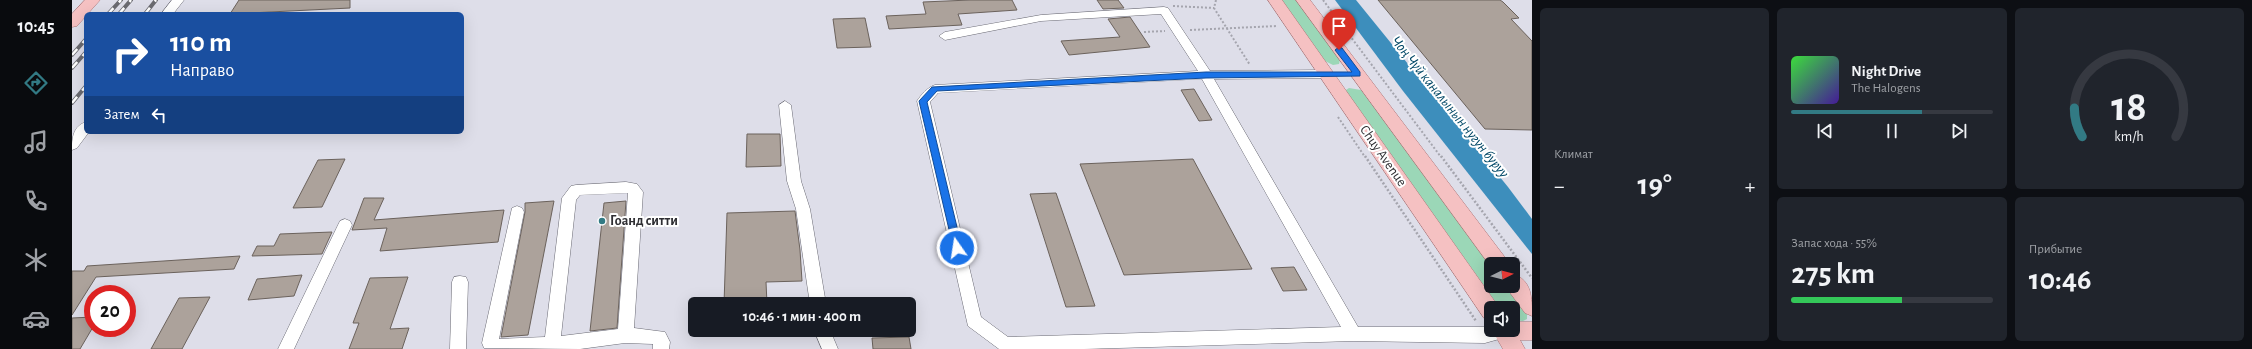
<!DOCTYPE html>
<html lang="ru">
<head>
<meta charset="utf-8">
<style>
	:root { --surface:#171b24; --page:#20242c; --text:#f1f3f6; --muted:#9ea1a6; --line:#363941; --accent:#327a84 }
	body { margin:0; font-family:"Alegreya Sans",sans-serif; background:var(--page); color:var(--text); height:100vh; display:flex; flex-direction:column; font-size:15px; white-space:nowrap }
	* { box-sizing:border-box; margin:0 }
	p { font-size:13px; color:var(--muted) }
	.icon { flex:none; width:22px; height:22px; fill:none; stroke:currentColor; stroke-width:2; stroke-linecap:round; stroke-linejoin:round }
	.map { position:relative; flex:1; overflow:hidden }
	.sheet { display:flex; flex-direction:column; gap:8px; padding:8px; background:#0d0f14; width:720px }
	.sheet>* { flex:none }
	.top-card { position:absolute; left:12px; top:12px; width:380px; height:122px; border-radius:6px; box-shadow:0 4px 16px #0002; background:#1a4fa0; color:#fff; overflow:hidden }
	.needle { width:26px; rotate:84deg }
	.controls { position:absolute; left:1412px; top:257px; display:grid; gap:8px }
	.controls a { display:grid; place-items:center; width:36px; height:36px; border-radius:6px; background:var(--surface); box-shadow:0 4px 16px #0002; font-size:20px }
	.speed { position:absolute; left:12px; top:285px; display:flex; gap:8px; font-size:20px; font-weight:700; text-align:center }
	.speed>* { display:grid; place-content:center; width:52px; height:52px; border-radius:50%; background:var(--surface); box-shadow:0 4px 16px #0002; line-height:1 }
	.speed .limit { border:6px solid #d22; background:#fff; color:#111 }
	.pin { position:absolute; display:grid; place-items:center; width:34px; height:34px; color:#fff; margin:-41px -17px; border-radius:50% 50% 50% 0; rotate:-45deg; box-shadow:0 0 4px #0007 }
	.pin .icon { rotate:45deg }
	.me { position:absolute; width:44px; margin:-22px; rotate:347deg; stroke-linejoin:round; filter:drop-shadow(0 0 3px #0008) }
	.turn { display:flex; align-items:center; gap:14px; height:84px; padding:0 20px; font-size:18px }
	.turn .icon { width:52px; height:52px; stroke-width:2.5 }
	.turn b { display:block; font-size:28px; line-height:34px }
	.then { display:flex; align-items:center; height:38px; padding:0 20px; background:#0003; gap:8px; font-size:15px }
	.big { font-size:30px; font-weight:600; line-height:1.1 }
	.sheet .card { flex:1; display:flex; flex-direction:column; justify-content:center; gap:6px; min-width:0; padding:0 14px; border-radius:6px; background:var(--page) }
	.sheet .dial { align-items:center; gap:0 }
	.dial svg { height:104px; overflow:visible; fill:none; stroke:var(--line); stroke-width:7; stroke-linecap:round; text-anchor:middle }
	.dial text { fill:var(--text); stroke:none }
	.song { display:flex; align-items:center; gap:12px }
	.cover { width:48px; height:48px; border-radius:6px; background:linear-gradient(135deg,hsl(120 70% 55%),hsl(260 70% 35%)) }
	.played { height:4px; border-radius:2px; background:linear-gradient(90deg,var(--accent) 65%,var(--line) 65%) }
	.keys { display:flex; justify-content:space-around; direction:ltr }
	.heat { display:flex; justify-content:space-between; align-items:center; font-size:22px; direction:ltr }
	.charge { height:6px; border-radius:3px; background:linear-gradient(90deg,#34c759 55%,var(--line) 0) }
	.sheet .tiles { flex:1; display:grid; gap:8px; grid-template-columns:repeat(3,1fr) }
	.card:first-child { grid-row:span 2 }
	.trip { position:absolute; left:616px; top:297px; width:228px; height:40px; border-radius:6px; background:var(--surface); box-shadow:0 4px 16px #0002; font-weight:600; line-height:40px; text-align:center }
	main { display:flex; flex:1; min-height:0 }
	.tab-bar { display:flex; flex-direction:column; width:72px; justify-content:space-around; align-items:center; background:#090b0e; color:var(--muted) }
	.tab-bar .icon { width:28px; height:28px }
	.tab-bar .active { color:var(--accent) }
	.tab-bar b { font-size:18px; color:var(--text) }
	.map>svg:first-child { display:block }
</style>
</head>
<body>
<main>
<nav class="tab-bar">
<b>10:45</b>
<svg class="icon active" aria-label="directions" viewBox="0 0 24 24"><path d="M12 3l9 9-9 9-9-9zM9 14v-3h6M13 9l2 2-2 2"/></svg>
<svg class="icon" aria-label="music" viewBox="0 0 24 24"><path d="M9 18V5l10-2v13"/><circle cx="6" cy="18" r="3"/><circle cx="16" cy="16" r="3"/></svg>
<svg class="icon" aria-label="phone" viewBox="0 0 24 24"><path d="M5 4h4l2 5-3 2q2 4 5 5l2-3 5 2v4C11 20 4 13 5 4z"/></svg>
<svg class="icon" aria-label="climate" viewBox="0 0 24 24"><path d="M12 3v18M4 7l16 10M4 17L20 7"/></svg>
<svg class="icon" aria-label="car" viewBox="0 0 24 24"><path d="M5 17H2v-5l4-1 3-4h7l3 4 3 1v5h-3M9 17h6M6 11h13"/><circle cx="7" cy="17" r="2"/><circle cx="17" cy="17" r="2"/></svg>
</nav>
<div class="map">
<svg width="1460" height="349" viewBox="0 0 1460 349">
	<rect width="100%" height="100%" fill="#dedee9"/>
	<!-- green -->
	<g fill="#9bd7b7">
		<path d="M1209,0H1224L1268,60L1267,64L1261,65L1253,61Z"/>
		<path d="M1277,88L1289,90L1293,95L1419,265V286H1434L1455,314V319L1451,321L1441,320V308H1428L1275,94L1274,90Z"/>
	</g>
	<!-- water -->
	<path fill="#3d8ebc" d="M1263,0H1284L1436,187L1460,219V254L1331,91Z"/>
	<!-- building -->
	<g fill="#aca29b" stroke="#6b625c">
		<path d="M167,0H278V8L158,14Z"/>
		<path d="M898,0H940L945,10L886,14L890,25L817,29L814,16L854,14L851,2Z"/>
		<path d="M1025,0H1046L1052,8L1031,9Z"/>
		<path d="M1306,0H1428L1431,2L1447,18L1439,19L1460,41V130L1413,129Z"/>
		<path d="M1058,17L1078,47L997,55L989,41L1048,37L1036,19Z"/>
		<path d="M793,18L799,47L765,48L761,19Z"/>
		<path d="M1122,89L1140,120L1127,121L1109,90Z"/>
		<path d="M675,134H708L709,166L674,167Z"/>
		<path d="M273,159L250,207L221,208L246,160Z"/>
		<path d="M1121,159L1180,269L1052,275L1008,164Z"/>
		<path d="M984,193L1023,306L994,307L958,194Z"/>
		<path d="M292,198H312L302,220L432,210L426,242L308,251L315,228L280,230Z"/>
		<path d="M482,201L456,335L429,337L453,212V203Z"/>
		<path d="M554,201L545,328L518,331L532,203Z"/>
		<path d="M723,211L728,250L730,281L694,282L695,304H652L655,213Z"/>
		<path d="M260,232L250,254L180,256L185,246H202L208,234Z"/>
		<path d="M168,256L162,269L24,277L0,315V271H12L15,266Z"/>
		<path d="M1222,267L1235,290L1211,291L1199,268Z"/>
		<path d="M230,275L222,296L176,300L185,279Z"/>
		<path d="M336,277L318,329L337,328L330,349H277L287,323H281L298,278Z"/>
		<path d="M138,297L110,349H79L107,298Z"/>
		<path d="M21,317V327L8,349H0V318Z"/>
		<path d="M837,337L839,349H801L800,338Z"/>
	</g>
	<g fill="none" stroke-linecap="round" stroke-linejoin="round">
		<!-- minor casing -->
		<g stroke="#6a6a74" stroke-width="1">
			<g id="minor">
				<path d="M100,0H112L101,14H89Z"/>
				<path d="M1092,7L1096,8L1138,71L1254,70L1260,74L1254,78L1142,79L1286,327H1419V330H1440L1438,336L1413,343L1281,341L1012,349H927L896,326L845,101C849,95 856,87 863,85L1126,71L1089,14L969,21L873,40L867,36L873,32L969,15ZM1130,79L1269,327L936,337L909,317L858,102L866,93Z"/>
				<path d="M713,101L719,105L729,181L738,209L754,304H738L724,209L715,181L707,105Z"/>
				<path d="M14,122V132H17L5,148L0,150C0,138 1,126 14,122Z"/>
				<path d="M554,182L565,184L571,192L562,328L593,332L598,342L597,349H581V344L553,343L508,349L412,348L410,343L440,208L445,206L450,208L452,212L427,339L473,337L490,198L499,186L504,185ZM556,193L546,329L489,336L504,200L508,195Z"/>
				<path d="M273,219L278,221L280,225L222,349H206L266,225L268,221Z"/>
				<path d="M388,276L394,277L396,282L394,349H378L380,282L382,277Z"/>
				<path d="M742,330H758L766,349H750Z"/>
			</g>
		</g>
		<!-- major casing -->
		<g stroke="#ab7375" stroke-width="1">
			<g id="major">
				<path d="M13,0H28L5,26L0,27V14Z"/>
				<path d="M1196,0H1210L1426,306L1427,308H1419V321L1412,318Z"/>
				<path d="M1224,0H1238L1438,264H1419V267Z"/>
				<path d="M1441,274C1460,280 1460,298 1460,316L1453,313L1433,286H1441Z"/>
				<path d="M1441,322H1460V340H1448L1453,349H1431L1420,330H1441Z"/>
			</g>
		</g>
		<!-- path-far1 -->
		<g stroke="#a5a5ae" stroke-width="2" stroke-dasharray="2 2" stroke-linecap="butt">
			<path d="M1144,0L1142,8L1178,65"/>
			<path d="M1251,0L1369,157"/>
			<path d="M1101,6L1142,8"/>
			<path d="M1118,30L1205,26"/>
			<path d="M1072,32L1093,31"/>
			<path d="M1266,117L1293,157"/>
		</g>
		<!-- path -->
		<g stroke="#a5a5ae" stroke-width="2.5" stroke-dasharray="2 2" stroke-linecap="butt">
			<path d="M1293,156L1404,321"/>
			<path d="M1369,156L1460,278"/>
		</g>
		<!-- minor -->
		<use href="#minor" fill="#fff" fill-rule="evenodd"/>
		<!-- major -->
		<use href="#major" fill="#f5c1c2" fill-rule="evenodd"/>
		<!-- rail casing -->
		<g stroke="#6a6a70" stroke-width="4">
			<g id="rail">
				<path d="M36,14L49,0"/>
				<path d="M47,14L59,0"/>
				<path d="M73,14L84,0"/>
				<path d="M0,55L14,39"/>
				<path d="M0,68L14,52"/>
				<path d="M0,103L14,86"/>
			</g>
		</g>
		<!-- rail -->
		<use href="#rail" stroke="#fff" stroke-width="2.5" stroke-dasharray="8" stroke-linecap="butt"/>
	</g>
	<!-- route -->
	<path fill="#1a73e8" stroke="#114b97" d="M1267,47L1270,48L1288,72V76L1134,78L865,91L855,102L890,248L888,251H882L847,101L860,87L1134,72H1280L1263,50Z"/>
	<!-- markers -->
	<circle fill="#327a84" stroke="#fff" stroke-width="1.5" cx="530" cy="221" r="4"/>
	<g text-anchor="middle" dominant-baseline="central" stroke-width="4" stroke-linejoin="round" paint-order="stroke">
		<!-- street labels -->
		<g font-size="14" fill="#2f2f33" stroke="#fff">
			<text transform="translate(1311 156) rotate(55)">Chuy Avenue</text>
		</g>
		<!-- poi labels -->
		<g font-size="14" font-weight="bold" fill="#2f2f33" stroke="#fff" text-anchor="start">
			<text x="538" y="221">Гоанд ситти</text>
		</g>
		<!-- water labels -->
		<g font-size="15" font-style="italic" fill="#014766" stroke="#fff">
			<text transform="translate(1378 107) rotate(51)">Чоң Чүй каналынын нугун буруу</text>
		</g>
	</g>
</svg>
<div class="controls">
<a><svg class="needle" viewBox="-14 -14 28 28"><path d="M0-13l5 13h-10z" fill="#e53935"/><path d="M0 13l5-13h-10z" fill="#9ea1a6"/></svg></a>
<a><svg class="icon" aria-label="sound" viewBox="0 0 24 24"><path d="M4 9h4l5-4v14l-5-4H4zM17 9q2 3 0 6"/></svg></a>
</div>
<div class="speed"><div class="limit">20</div></div>
<div class="pin" style="left:1267px;top:50px;background:#d93025"><svg class="icon" aria-label="arrive" viewBox="0 0 24 24"><path d="M6 21V4h12l-3 4 3 4H6"/></svg></div>
<svg class="me" style="left:885px;top:248px" viewBox="-20 -20 40 40"><circle r="17" fill="#1a73e8" stroke="#fff" stroke-width="3"/><path d="M0-11L8 9 0 5-8 9z" fill="#fff"/></svg>
<div class="trip">10:46 · 1 мин · 400 m</div>
<div class="top-card">
<div class="turn"><svg class="icon" aria-label="right" viewBox="0 0 24 24"><path d="M7 20v-9h11M14 6l5 5-5 5"/></svg><div><b>110 m</b>Направо</div></div>
<div class="then">Затем<svg class="icon" aria-label="left" viewBox="0 0 24 24"><path d="M17 20v-9H6M10 6l-5 5 5 5"/></svg></div>
</div>
</div>
<section class="sheet">
<div class="tiles">
<div class="card"><p>Климат</p>
<div class="heat"><a>−</a><b class="big">19°</b><a>+</a></div>
</div>
<div class="card">
<div class="song"><i class="cover"></i><div><b>Night Drive</b><p>The Halogens</p></div></div>
<div class="played"></div>
<div class="keys"><svg class="icon" aria-label="previous" viewBox="0 0 24 24"><path d="M18 5L8 12l10 7zM5 5v14"/></svg><svg class="icon" aria-label="pause" viewBox="0 0 24 24"><path d="M8 5v14M16 5v14"/></svg><svg class="icon" aria-label="next" viewBox="0 0 24 24"><path d="M6 5l10 7-10 7zM19 5v14"/></svg></div>
</div>
<div class="card dial"><svg viewBox="0 0 100 80">
<path d="M14 69A42 42 0 1 1 86 69"/>
<path d="M14 69A42 42 0 0 1 8 47" stroke="#327a84"/>
<text x="50" y="56" font-size="32" font-weight="700">18</text>
<text x="50" y="72" font-size="11">km/h</text>
</svg></div>
<div class="card"><p>Запас хода · 55%</p><b class="big">275 km</b><div class="charge"></div></div>
<div class="card"><p>Прибытие</p><b class="big">10:46</b></div>
</div>
</section>
</main>
</body>
</html>
